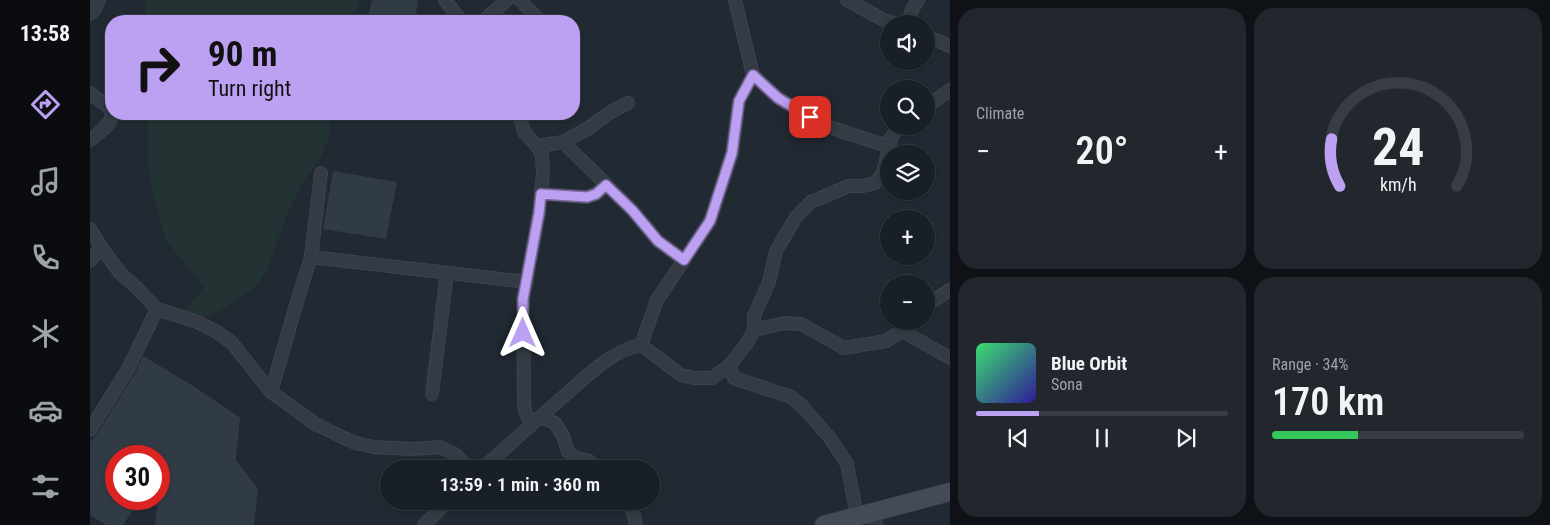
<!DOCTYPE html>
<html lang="en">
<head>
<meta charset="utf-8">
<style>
	:root { --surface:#191f26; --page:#22272e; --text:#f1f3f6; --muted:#9fa2a7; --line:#373d43; --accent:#bca0f2 }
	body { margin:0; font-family:"Roboto Condensed",sans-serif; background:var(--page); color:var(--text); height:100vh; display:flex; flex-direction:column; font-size:19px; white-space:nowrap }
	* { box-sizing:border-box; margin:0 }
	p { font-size:16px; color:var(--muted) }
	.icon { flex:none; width:28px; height:28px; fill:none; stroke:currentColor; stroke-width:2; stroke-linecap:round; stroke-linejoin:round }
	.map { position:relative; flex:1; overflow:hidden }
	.drawer { display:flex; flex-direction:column; gap:8px; padding:8px; background:#0e1115; width:600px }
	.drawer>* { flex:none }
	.top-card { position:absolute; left:15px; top:15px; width:475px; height:105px; border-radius:20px; box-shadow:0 1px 4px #0004,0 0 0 1px var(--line); background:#bca0f2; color:#111; overflow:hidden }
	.fabs { position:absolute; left:790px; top:15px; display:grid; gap:10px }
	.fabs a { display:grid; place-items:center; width:55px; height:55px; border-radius:50%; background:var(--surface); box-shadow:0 1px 4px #0004,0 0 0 1px var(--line); font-size:25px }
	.speed { position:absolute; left:15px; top:445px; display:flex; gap:10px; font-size:25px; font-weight:700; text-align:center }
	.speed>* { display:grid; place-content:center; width:65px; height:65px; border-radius:50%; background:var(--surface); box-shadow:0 1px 4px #0004,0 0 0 1px var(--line); line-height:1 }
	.speed .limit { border:8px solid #d22; background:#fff; color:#111 }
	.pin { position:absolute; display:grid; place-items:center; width:42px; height:42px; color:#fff; margin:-21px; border-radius:10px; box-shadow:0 2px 8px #0006 }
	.me { position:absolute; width:55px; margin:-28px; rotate:0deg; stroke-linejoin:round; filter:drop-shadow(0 0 4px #0008) }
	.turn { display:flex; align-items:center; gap:18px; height:105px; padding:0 20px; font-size:22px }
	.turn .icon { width:65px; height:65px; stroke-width:2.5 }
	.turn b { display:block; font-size:35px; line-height:42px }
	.big { font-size:38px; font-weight:600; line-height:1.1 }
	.drawer .tile { flex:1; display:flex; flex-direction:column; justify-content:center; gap:8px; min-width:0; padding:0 18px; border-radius:20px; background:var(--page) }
	.drawer .dial { align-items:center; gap:0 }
	.dial svg { height:130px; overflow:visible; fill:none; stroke:var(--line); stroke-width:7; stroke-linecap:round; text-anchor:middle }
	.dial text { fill:var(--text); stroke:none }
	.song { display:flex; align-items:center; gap:15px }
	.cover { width:60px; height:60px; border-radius:8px; background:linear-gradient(135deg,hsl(140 70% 55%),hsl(250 70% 35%)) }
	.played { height:5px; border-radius:2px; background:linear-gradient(90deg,var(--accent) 25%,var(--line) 25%) }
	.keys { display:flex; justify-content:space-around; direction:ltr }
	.heat { display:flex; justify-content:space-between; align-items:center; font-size:28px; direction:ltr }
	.charge { height:8px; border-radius:4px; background:linear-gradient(90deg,#34c759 34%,var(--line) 0) }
	.drawer .tiles { flex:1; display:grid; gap:8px; grid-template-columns:repeat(2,1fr) }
	.trip { position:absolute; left:290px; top:460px; width:280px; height:50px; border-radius:25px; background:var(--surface); box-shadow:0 1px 4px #0004,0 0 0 1px var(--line); font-weight:600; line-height:50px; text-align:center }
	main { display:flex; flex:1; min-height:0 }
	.dock { display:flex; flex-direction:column; width:90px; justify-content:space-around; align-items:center; background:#0a0c0f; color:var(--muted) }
	.dock .icon { width:35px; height:35px }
	.dock .active { color:var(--accent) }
	.dock b { font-size:22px; color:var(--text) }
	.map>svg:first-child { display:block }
</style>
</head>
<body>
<main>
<nav class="dock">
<b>13:58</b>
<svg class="icon active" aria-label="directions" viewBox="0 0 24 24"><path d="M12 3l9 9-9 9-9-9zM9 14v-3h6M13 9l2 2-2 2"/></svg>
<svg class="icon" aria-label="music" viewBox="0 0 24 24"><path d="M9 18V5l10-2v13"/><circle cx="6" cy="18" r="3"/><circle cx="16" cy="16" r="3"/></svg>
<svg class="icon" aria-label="phone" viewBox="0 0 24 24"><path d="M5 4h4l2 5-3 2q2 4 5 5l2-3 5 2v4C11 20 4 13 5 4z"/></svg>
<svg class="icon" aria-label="climate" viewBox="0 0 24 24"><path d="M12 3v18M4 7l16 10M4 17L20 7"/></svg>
<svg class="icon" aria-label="car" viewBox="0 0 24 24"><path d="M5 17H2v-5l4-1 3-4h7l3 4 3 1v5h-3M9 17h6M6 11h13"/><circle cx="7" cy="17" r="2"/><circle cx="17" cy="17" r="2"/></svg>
<svg class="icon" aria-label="filters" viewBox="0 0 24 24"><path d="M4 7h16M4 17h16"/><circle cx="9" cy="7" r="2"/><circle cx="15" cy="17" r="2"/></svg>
</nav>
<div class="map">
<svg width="860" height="525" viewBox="0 0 860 525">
	<rect width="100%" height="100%" fill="#212933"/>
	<!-- green -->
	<g fill="#233334">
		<path d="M56,0H269L263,21H55Z"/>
		<path d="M57,114H241L239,137L232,155L212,184L198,212L178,268L169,282L159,292L140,305L110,320L89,317L114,287L76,240L62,191L58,160Z"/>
	</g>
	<!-- building -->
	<g fill="#313b46">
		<path d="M282,0H328L325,21H277Z"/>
		<path d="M243,171L307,182L296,239L233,229Z"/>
		<path d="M53,356L105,387L150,418L146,460L168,489L164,525H65L72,465L69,470V456H26V499H50L33,525H16L0,515V442L7,434L45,373Z"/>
	</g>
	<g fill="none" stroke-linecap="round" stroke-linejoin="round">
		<!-- street casing -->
		<g stroke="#3e444d" stroke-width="14">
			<g id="street">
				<path d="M355,0L371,21"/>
				<path d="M430,0L450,21"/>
				<path d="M757,0L792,19L806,24"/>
				<path d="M0,14L4,10L9,0"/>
				<path d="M393,21L417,0"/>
				<path d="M817,24L822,10L828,0"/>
				<path d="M836,36L860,46"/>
				<path d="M663,75L688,98L736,126L800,147"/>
				<path d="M0,93L21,109V112"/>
				<path d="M836,107L860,90"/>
				<path d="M429,114L434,132L447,146L452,155L453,173L449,213L433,299L434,401L435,411L441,424"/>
				<path d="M0,140C8,133 22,125 22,114"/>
				<path d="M473,142L542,210L568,241L594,260"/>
				<path d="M447,146L473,142L497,129L519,113L538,103"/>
				<path d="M451,194L497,197L506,194L516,185"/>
				<path d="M0,229L11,247L30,273L46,287L67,309L107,322L127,332L142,343L181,392L227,425L265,443L284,447L321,449L350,447L365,454L379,469"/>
				<path d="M221,257L437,282"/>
				<path d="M0,261L11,247"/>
				<path d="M836,305L860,290"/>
				<path d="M664,330L695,323L711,324L754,348L796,341L812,331L817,321"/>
				<path d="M812,331L860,358"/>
				<path d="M551,345L567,300L620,221L642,153L649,101L663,75L645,0"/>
				<path d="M639,366L644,378L701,397L711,405L740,438L757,464L767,516"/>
				<path d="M181,392L209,295L221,257L231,173"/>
				<path d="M342,394L357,273"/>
				<path d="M450,417L465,423L473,436L478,452L486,458L499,461L506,469"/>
				<path d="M0,430L38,369L67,309"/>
				<path d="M392,469C419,445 445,421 473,397C496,377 520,351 551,345L591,375L604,378H622L639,366L657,343L664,330V316L679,282L686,251L706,217L721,202L759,186H773L785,183L792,175L795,165L801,138L810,126"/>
				<path d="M540,501L542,507L546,525"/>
				<path d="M784,512L786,525"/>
				<path d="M334,525L358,501"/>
			</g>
		</g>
		<!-- secondary casing -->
		<g stroke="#3e444d" stroke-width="19">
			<path id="secondary" d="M734,525L860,492"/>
		</g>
		<!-- street -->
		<use href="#street" stroke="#343b44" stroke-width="12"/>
		<!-- secondary -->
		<use href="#secondary" stroke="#434b56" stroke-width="18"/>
	</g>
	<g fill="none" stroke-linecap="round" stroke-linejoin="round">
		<!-- route casing -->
		<g stroke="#7a689d" stroke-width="12">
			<path id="route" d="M433,333V299L449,213L451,194L497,197L506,194L516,185L542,210L568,241L594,260L620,221L642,153L649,101L663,75L688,98L720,117"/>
		</g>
		<!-- route -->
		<use href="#route" stroke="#bca0f2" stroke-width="9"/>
	</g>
</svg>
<div class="fabs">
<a><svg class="icon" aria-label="sound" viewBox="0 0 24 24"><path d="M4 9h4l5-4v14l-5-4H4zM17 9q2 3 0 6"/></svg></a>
<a><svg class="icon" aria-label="search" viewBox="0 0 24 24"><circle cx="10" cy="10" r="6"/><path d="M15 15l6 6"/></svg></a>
<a><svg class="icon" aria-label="layers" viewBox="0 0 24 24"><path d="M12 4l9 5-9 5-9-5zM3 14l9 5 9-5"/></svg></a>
<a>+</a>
<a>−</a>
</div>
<div class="speed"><div class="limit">30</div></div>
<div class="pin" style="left:720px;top:117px;background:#d93025"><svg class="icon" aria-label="arrive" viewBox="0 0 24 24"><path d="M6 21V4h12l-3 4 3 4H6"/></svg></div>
<svg class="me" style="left:433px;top:333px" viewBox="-20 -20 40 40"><path d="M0-17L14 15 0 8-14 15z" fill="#bca0f2" stroke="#fff" stroke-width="4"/></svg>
<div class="trip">13:59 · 1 min · 360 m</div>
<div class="top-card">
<div class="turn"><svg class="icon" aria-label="right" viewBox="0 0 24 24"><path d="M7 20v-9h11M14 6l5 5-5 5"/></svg><div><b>90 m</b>Turn right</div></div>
</div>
</div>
<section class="drawer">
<div class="tiles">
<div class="tile"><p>Climate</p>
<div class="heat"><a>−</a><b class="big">20°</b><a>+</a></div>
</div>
<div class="tile dial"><svg viewBox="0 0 100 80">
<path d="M14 69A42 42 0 1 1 86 69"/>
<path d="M14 69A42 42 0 0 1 9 40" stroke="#bca0f2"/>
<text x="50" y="56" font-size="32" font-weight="700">24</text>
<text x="50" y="72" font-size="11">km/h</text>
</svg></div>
<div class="tile">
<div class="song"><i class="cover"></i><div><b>Blue Orbit</b><p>Sona</p></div></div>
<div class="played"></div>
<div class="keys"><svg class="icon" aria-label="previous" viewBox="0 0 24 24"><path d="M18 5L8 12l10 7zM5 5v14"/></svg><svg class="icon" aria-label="pause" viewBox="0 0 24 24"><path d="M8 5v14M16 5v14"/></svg><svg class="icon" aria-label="next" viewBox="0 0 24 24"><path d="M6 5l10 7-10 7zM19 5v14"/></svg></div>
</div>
<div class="tile"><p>Range · 34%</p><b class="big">170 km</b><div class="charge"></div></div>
</div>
</section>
</main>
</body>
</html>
